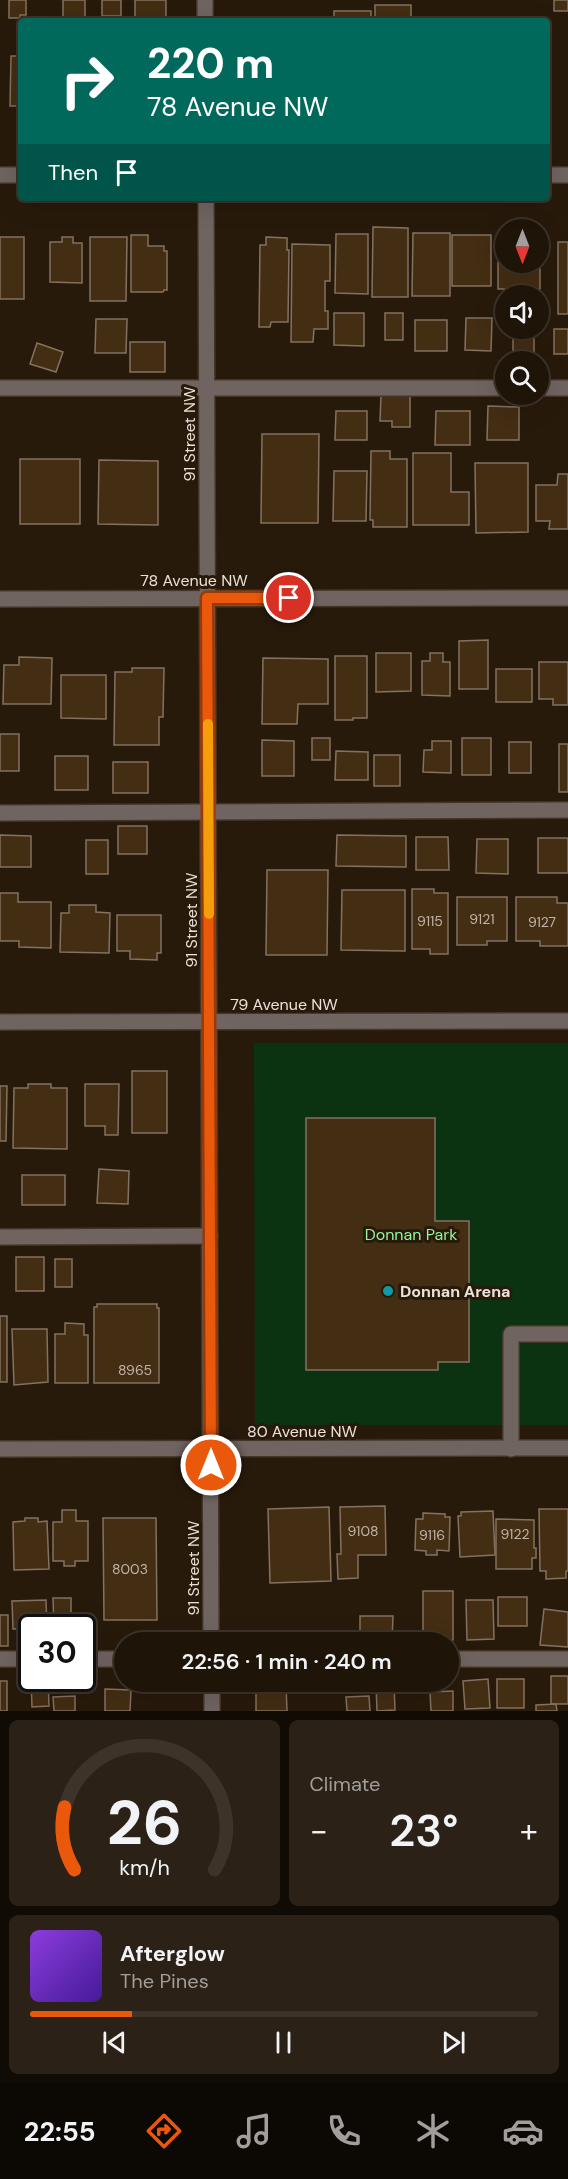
<!DOCTYPE html>
<html lang="en">
<head>
<meta charset="utf-8">
<style>
	:root { --surface:#1e1408; --page:#2b2116; --text:#f1f3f6; --muted:#a19e9c; --line:#3c3329; --accent:#ea580c }
	body { margin:0; font-family:"DM Sans",sans-serif; background:var(--page); color:var(--text); height:100vh; display:flex; flex-direction:column; font-size:22px; white-space:nowrap }
	* { box-sizing:border-box; margin:0 }
	p { font-size:20px; color:var(--muted) }
	.icon { flex:none; width:33px; height:33px; fill:none; stroke:currentColor; stroke-width:2; stroke-linecap:round; stroke-linejoin:round }
	.map { position:relative; height:1711px; overflow:hidden }
	.drawer { display:flex; flex-direction:column; gap:9px; padding:9px; background:#100b04; flex:1 }
	.drawer>* { flex:none }
	.hud { position:absolute; left:18px; top:18px; width:532px; height:183px; border-radius:6px; box-shadow:0 6px 24px #0002,0 0 0 2px var(--line); background:#00695c; color:#fff; overflow:hidden }
	.needle { width:39px; rotate:180deg }
	.buttons { position:absolute; left:495px; top:219px; display:grid; gap:12px }
	.buttons a { display:grid; place-items:center; width:54px; height:54px; border-radius:50%; background:var(--surface); box-shadow:0 6px 24px #0002,0 0 0 2px var(--line); font-size:30px }
	.speed { position:absolute; left:18px; top:1614px; display:flex; gap:12px; font-size:30px; font-weight:700; text-align:center }
	.speed>* { display:grid; place-content:center; width:78px; height:78px; border-radius:50%; background:var(--surface); box-shadow:0 6px 24px #0002,0 0 0 2px var(--line); line-height:1 }
	.speed .limit { border:3px solid #111; border-radius:9px; background:#fff; color:#111 }
	.pin { position:absolute; display:grid; place-items:center; width:51px; height:51px; color:#fff; margin:-26px; border:3px solid #fff; border-radius:50%; box-shadow:0 2px 6px #0007 }
	.me { position:absolute; width:66px; margin:-33px; rotate:0deg; stroke-linejoin:round; filter:drop-shadow(0 0 4px #0008) }
	.turn { display:flex; align-items:center; gap:21px; height:126px; padding:0 30px; font-size:27px }
	.turn .icon { width:78px; height:78px; stroke-width:2.5 }
	.turn b { display:block; font-size:42px; line-height:51px }
	.then { display:flex; align-items:center; height:57px; padding:0 30px; background:#0003; gap:12px; font-size:22px }
	.big { font-size:45px; font-weight:600; line-height:1.1 }
	.drawer .widget { flex:1; display:flex; flex-direction:column; justify-content:center; gap:9px; min-width:0; padding:0 21px; border-radius:9px; background:var(--page) }
	.drawer .dial { align-items:center; gap:0 }
	.dial svg { height:156px; overflow:visible; fill:none; stroke:var(--line); stroke-width:7; stroke-linecap:round; text-anchor:middle }
	.dial text { fill:var(--text); stroke:none }
	.song { display:flex; align-items:center; gap:18px }
	.cover { width:72px; height:72px; border-radius:9px; background:linear-gradient(135deg,hsl(270 70% 55%),hsl(260 70% 35%)) }
	.played { height:6px; border-radius:3px; background:linear-gradient(90deg,var(--accent) 20%,var(--line) 20%) }
	.keys { display:flex; justify-content:space-around; direction:ltr }
	.heat { display:flex; justify-content:space-between; align-items:center; font-size:33px; direction:ltr }
	.drawer .tiles { flex:1; display:grid; gap:9px; grid-template-columns:1fr 1fr }
	.widget:last-child { grid-column:span 2 }
	.trip { position:absolute; left:114px; top:1632px; width:345px; height:60px; border-radius:30px; background:var(--surface); box-shadow:0 6px 24px #0002,0 0 0 2px var(--line); font-weight:600; line-height:60px; text-align:center }
	.tab-bar { display:flex; height:96px; justify-content:space-around; align-items:center; background:#0c0803; color:var(--muted) }
	.tab-bar .icon { width:42px; height:42px }
	.tab-bar .active { color:var(--accent) }
	.tab-bar b { font-size:27px; color:var(--text) }
	.map>svg:first-child { display:block }
</style>
</head>
<body>
<div class="map">
<svg width="568" height="1711" viewBox="0 0 568 1711">
	<rect width="100%" height="100%" fill="#281a0b"/>
	<!-- green -->
	<path fill="#0b3312" d="M254,1043H568V1425H255Z"/>
	<!-- building -->
	<g fill="#432d13" stroke="#847260" stroke-width="1.5">
		<path d="M9,0H26V15H20V18H9Z"/>
		<rect x="63" y="0" width="22" height="21"/>
		<rect x="102" y="0" width="19" height="16"/>
		<rect x="135" y="0" width="31" height="21"/>
		<rect x="554" y="0" width="14" height="11"/>
		<rect x="375" y="5" width="36" height="16"/>
		<rect x="334" y="11" width="37" height="10"/>
		<rect x="506" y="18" width="23" height="3"/>
		<path d="M11,56H21V106H10Z"/>
		<path d="M373,227L408,228V297H372Z"/>
		<path d="M413,233H450V296H412Z"/>
		<path d="M336,234H368V294L335,293Z"/>
		<path d="M131,235H148V246H164V251H167V290H164L163,292H131Z"/>
		<rect x="452" y="235" width="39" height="51"/>
		<rect x="0" y="237" width="24" height="62"/>
		<path d="M62,237H73V243H82V283L50,282V242H62Z"/>
		<path d="M90,237H127L126,301H90Z"/>
		<path d="M266,237L287,238V250H289L288,322H271L270,327H259L260,245H266Z"/>
		<path d="M538,241H540V289H498V262H538Z"/>
		<rect x="558" y="242" width="10" height="72"/>
		<path d="M292,244L330,245V281H325V311H328V329H314L313,342H291Z"/>
		<path d="M334,313H364V346L334,345Z"/>
		<rect x="385" y="313" width="18" height="27"/>
		<path d="M466,318H492L491,351L465,350Z"/>
		<path d="M96,319H127L126,353H95Z"/>
		<rect x="415" y="320" width="32" height="31"/>
		<rect x="513" y="329" width="21" height="30"/>
		<rect x="554" y="329" width="14" height="25"/>
		<rect x="130" y="342" width="35" height="30"/>
		<path d="M37,343L63,352L56,372L30,364Z"/>
		<path d="M381,396H410V427H392V421H380Z"/>
		<path d="M488,406L519,407V440H487Z"/>
		<path d="M336,411H367V440H335Z"/>
		<path d="M436,411H470V445H435Z"/>
		<path d="M262,434H319L318,523H261Z"/>
		<path d="M371,451H390V459H407V527H373V520H370Z"/>
		<path d="M413,453H451V492H469V525H413Z"/>
		<rect x="20" y="459" width="60" height="65"/>
		<path d="M99,460L158,461V525L98,524Z"/>
		<path d="M475,463H528V532L476,533Z"/>
		<path d="M334,471H367L366,521H333Z"/>
		<path d="M558,474H568V529H549L550,521H536V485H557Z"/>
		<path d="M488,640V689H459V641Z"/>
		<path d="M376,653H411V691L376,692Z"/>
		<path d="M430,653H443V662H450V696L422,695V661H430Z"/>
		<path d="M335,656H367V718H353V720H335Z"/>
		<path d="M19,657L52,658L51,704H3L4,665H19Z"/>
		<path d="M263,658L328,659V704H298L297,724H262Z"/>
		<path d="M539,662H568V705H553V699H539Z"/>
		<path d="M132,668H164L163,717H159V745H114L115,672H132Z"/>
		<rect x="496" y="669" width="36" height="33"/>
		<path d="M61,675H106V719L61,718Z"/>
		<rect x="0" y="734" width="19" height="37"/>
		<rect x="312" y="738" width="18" height="22"/>
		<rect x="462" y="738" width="29" height="37"/>
		<path d="M262,740L294,741V776H262Z"/>
		<path d="M432,741H451V773L423,772L424,750H432Z"/>
		<rect x="509" y="742" width="22" height="31"/>
		<rect x="559" y="744" width="9" height="48"/>
		<path d="M336,751L368,752V780H335Z"/>
		<rect x="374" y="755" width="26" height="31"/>
		<rect x="55" y="756" width="33" height="34"/>
		<rect x="113" y="762" width="35" height="31"/>
		<rect x="118" y="826" width="29" height="28"/>
		<path d="M0,835L31,836V867H0Z"/>
		<path d="M337,835L406,836V867L336,866Z"/>
		<path d="M416,837H448L449,870H416Z"/>
		<rect x="538" y="838" width="30" height="35"/>
		<path d="M477,839H508V874L476,873Z"/>
		<rect x="86" y="840" width="22" height="34"/>
		<path d="M267,870H328L327,955H266Z"/>
		<path d="M412,889H434V893H448V954H430V949H412Z"/>
		<path d="M342,890H405V951L341,950Z"/>
		<path d="M0,893H18V902H51V948L19,947V941H0Z"/>
		<path d="M457,897H507V941H487V945H457Z"/>
		<path d="M516,897H557V903H568V946H540V941H516Z"/>
		<path d="M69,905H96V912L110,913L109,953L60,952L61,913H69Z"/>
		<path d="M117,915H161V953H157V960L130,959V951H117Z"/>
		<rect x="132" y="1071" width="35" height="62"/>
		<path d="M28,1084H51V1088H67V1149L13,1148L14,1088H28Z"/>
		<path d="M85,1084H119L118,1135H105V1126H85Z"/>
		<path d="M0,1086H7L6,1141H0Z"/>
		<path d="M306,1118H435V1221H469V1362H438V1370H306Z"/>
		<path d="M99,1169L129,1171L128,1204L97,1203Z"/>
		<rect x="22" y="1175" width="43" height="30"/>
		<rect x="16" y="1257" width="28" height="34"/>
		<rect x="55" y="1259" width="17" height="28"/>
		<path d="M97,1304H157V1308H159V1383H94V1307H97Z"/>
		<rect x="0" y="1316" width="7" height="66"/>
		<path d="M65,1323L84,1324V1335H88V1383H55V1334H65Z"/>
		<path d="M12,1329H47L48,1382L14,1385Z"/>
		<path d="M385,1506L386,1555H358V1578L338,1579L337,1554H341L340,1507Z"/>
		<path d="M329,1507L331,1581L270,1583L268,1509Z"/>
		<path d="M539,1509H568V1571H566V1578L546,1579V1571H540Z"/>
		<path d="M62,1510H76V1521H88V1561H75V1566H64V1561H53V1522H62Z"/>
		<path d="M493,1511L495,1555L460,1557L458,1516H461V1512Z"/>
		<path d="M423,1513L445,1514V1517H450L449,1551L437,1550V1555H426V1551L415,1550L416,1519H423Z"/>
		<path d="M25,1518H38V1522L47,1521L49,1569L14,1570L13,1522L25,1521Z"/>
		<path d="M103,1518H156L157,1620H104Z"/>
		<path d="M496,1519L534,1520V1548H536V1558H532V1569H496Z"/>
		<rect x="423" y="1591" width="30" height="49"/>
		<rect x="498" y="1597" width="29" height="29"/>
		<path d="M53,1598H71V1628H54Z"/>
		<path d="M46,1600L47,1628L13,1629L12,1601Z"/>
		<path d="M466,1600H493L494,1639L467,1640Z"/>
		<path d="M544,1609L568,1612V1647L540,1645Z"/>
		<rect x="0" y="1615" width="8" height="31"/>
		<path d="M360,1616H393L392,1642H360Z"/>
		<rect x="551" y="1676" width="17" height="28"/>
		<path d="M48,1678L49,1706L32,1707L31,1679Z"/>
		<path d="M488,1679L490,1708L465,1709L463,1681Z"/>
		<rect x="497" y="1679" width="27" height="29"/>
		<rect x="0" y="1681" width="7" height="30"/>
		<path d="M394,1683L395,1710L377,1711L376,1684Z"/>
		<path d="M256,1684H286L287,1711H256Z"/>
		<path d="M105,1689L131,1690L130,1711H105Z"/>
		<path d="M453,1691V1711H431L430,1692Z"/>
		<path d="M75,1696V1711H54L53,1697Z"/>
		<path d="M369,1696L370,1711H347L346,1697Z"/>
		<path d="M556,1704L557,1711H536V1705Z"/>
	</g>
	<g fill="none" stroke-linecap="round" stroke-linejoin="round">
		<!-- minor casing -->
		<g stroke="#433628" stroke-width="18">
			<g id="minor">
				<path d="M205,0V21"/>
				<path d="M0,175H21"/>
				<path d="M548,175H568"/>
				<path d="M206,198L211,1642"/>
				<path d="M0,388H506"/>
				<path d="M538,388H568"/>
				<path d="M0,599L568,598"/>
				<path d="M0,813L568,810"/>
				<path d="M0,1022L568,1021"/>
				<path d="M0,1237L210,1236"/>
				<path d="M0,1449L568,1448"/>
				<path d="M511,1449V1334H568"/>
				<path d="M0,1659H32"/>
				<path d="M82,1659H124"/>
				<path d="M448,1659H568"/>
				<path d="M212,1682V1711"/>
			</g>
		</g>
		<!-- minor -->
		<use href="#minor" stroke="#706461" stroke-width="15"/>
	</g>
	<g fill="none" stroke-linecap="round" stroke-linejoin="round">
		<!-- route casing -->
		<g stroke="#983908" stroke-width="15">
			<path id="route" d="M211,1465L207,598H289"/>
		</g>
		<!-- route -->
		<use href="#route" stroke="#ea580c" stroke-width="10"/>
		<!-- slow -->
		<path stroke="#f59e0b" stroke-width="10" d="M208,724L209,914"/>
	</g>
	<!-- markers -->
	<circle fill="#0f9aa8" stroke="#281a0b" stroke-width="2" cx="388" cy="1291" r="6"/>
	<g text-anchor="middle" dominant-baseline="central" stroke-width="6" stroke-linejoin="round" paint-order="stroke">
		<!-- number labels -->
		<g font-size="14" fill="#c1b4a6">
			<text x="482" y="919">9121</text>
			<text x="430" y="921">9115</text>
			<text x="542" y="922">9127</text>
			<text x="135" y="1370">8965</text>
			<text x="363" y="1531">9108</text>
			<text x="515" y="1534">9122</text>
			<text x="432" y="1535">9116</text>
			<text x="130" y="1569">8003</text>
		</g>
		<!-- street labels -->
		<g font-size="16" fill="#ebe1d7" stroke="#281a0b">
			<text transform="translate(189 434) rotate(-90)">91 Street NW</text>
			<text x="194" y="580">78 Avenue NW</text>
			<text transform="translate(191 920) rotate(-90)">91 Street NW</text>
			<text x="284" y="1004">79 Avenue NW</text>
			<text x="302" y="1431">80 Avenue NW</text>
			<text transform="translate(193 1568) rotate(-90)">91 Street NW</text>
		</g>
		<!-- park labels -->
		<g font-size="16" fill="#91f79c" stroke="#281a0b">
			<text x="411" y="1234">Donnan Park</text>
		</g>
		<!-- poi labels -->
		<g font-size="16" font-weight="bold" fill="#ebe1d7" stroke="#281a0b" text-anchor="start">
			<text x="400" y="1291">Donnan Arena</text>
		</g>
	</g>
</svg>
<div class="buttons">
<a><svg class="needle" viewBox="-14 -14 28 28"><path d="M0-13l5 13h-10z" fill="#e53935"/><path d="M0 13l5-13h-10z" fill="#a19e9c"/></svg></a>
<a><svg class="icon" aria-label="sound" viewBox="0 0 24 24"><path d="M4 9h4l5-4v14l-5-4H4zM17 9q2 3 0 6"/></svg></a>
<a><svg class="icon" aria-label="search" viewBox="0 0 24 24"><circle cx="10" cy="10" r="6"/><path d="M15 15l6 6"/></svg></a>
</div>
<div class="speed"><div class="limit">30</div></div>
<div class="pin" style="left:289px;top:598px;background:#d93025"><svg class="icon" aria-label="arrive" viewBox="0 0 24 24"><path d="M6 21V4h12l-3 4 3 4H6"/></svg></div>
<svg class="me" style="left:211px;top:1465px" viewBox="-20 -20 40 40"><circle r="17" fill="#ea580c" stroke="#fff" stroke-width="3"/><path d="M0-11L8 9 0 5-8 9z" fill="#fff"/></svg>
<div class="trip">22:56 · 1 min · 240 m</div>
<div class="hud">
<div class="turn"><svg class="icon" aria-label="right" viewBox="0 0 24 24"><path d="M7 20v-9h11M14 6l5 5-5 5"/></svg><div><b>220 m</b>78 Avenue NW</div></div>
<div class="then">Then<svg class="icon" aria-label="arrive" viewBox="0 0 24 24"><path d="M6 21V4h12l-3 4 3 4H6"/></svg></div>
</div>
</div>
<section class="drawer">
<div class="tiles">
<div class="widget dial"><svg viewBox="0 0 100 80">
<path d="M14 69A42 42 0 1 1 86 69"/>
<path d="M14 69A42 42 0 0 1 9 37" stroke="#ea580c"/>
<text x="50" y="56" font-size="32" font-weight="700">26</text>
<text x="50" y="72" font-size="11">km/h</text>
</svg></div>
<div class="widget"><p>Climate</p>
<div class="heat"><a>−</a><b class="big">23°</b><a>+</a></div>
</div>
<div class="widget">
<div class="song"><i class="cover"></i><div><b>Afterglow</b><p>The Pines</p></div></div>
<div class="played"></div>
<div class="keys"><svg class="icon" aria-label="previous" viewBox="0 0 24 24"><path d="M18 5L8 12l10 7zM5 5v14"/></svg><svg class="icon" aria-label="pause" viewBox="0 0 24 24"><path d="M8 5v14M16 5v14"/></svg><svg class="icon" aria-label="next" viewBox="0 0 24 24"><path d="M6 5l10 7-10 7zM19 5v14"/></svg></div>
</div>
</div>
</section>
<nav class="tab-bar">
<b>22:55</b>
<svg class="icon active" aria-label="directions" viewBox="0 0 24 24"><path d="M12 3l9 9-9 9-9-9zM9 14v-3h6M13 9l2 2-2 2"/></svg>
<svg class="icon" aria-label="music" viewBox="0 0 24 24"><path d="M9 18V5l10-2v13"/><circle cx="6" cy="18" r="3"/><circle cx="16" cy="16" r="3"/></svg>
<svg class="icon" aria-label="phone" viewBox="0 0 24 24"><path d="M5 4h4l2 5-3 2q2 4 5 5l2-3 5 2v4C11 20 4 13 5 4z"/></svg>
<svg class="icon" aria-label="climate" viewBox="0 0 24 24"><path d="M12 3v18M4 7l16 10M4 17L20 7"/></svg>
<svg class="icon" aria-label="car" viewBox="0 0 24 24"><path d="M5 17H2v-5l4-1 3-4h7l3 4 3 1v5h-3M9 17h6M6 11h13"/><circle cx="7" cy="17" r="2"/><circle cx="17" cy="17" r="2"/></svg>
</nav>
</body>
</html>
